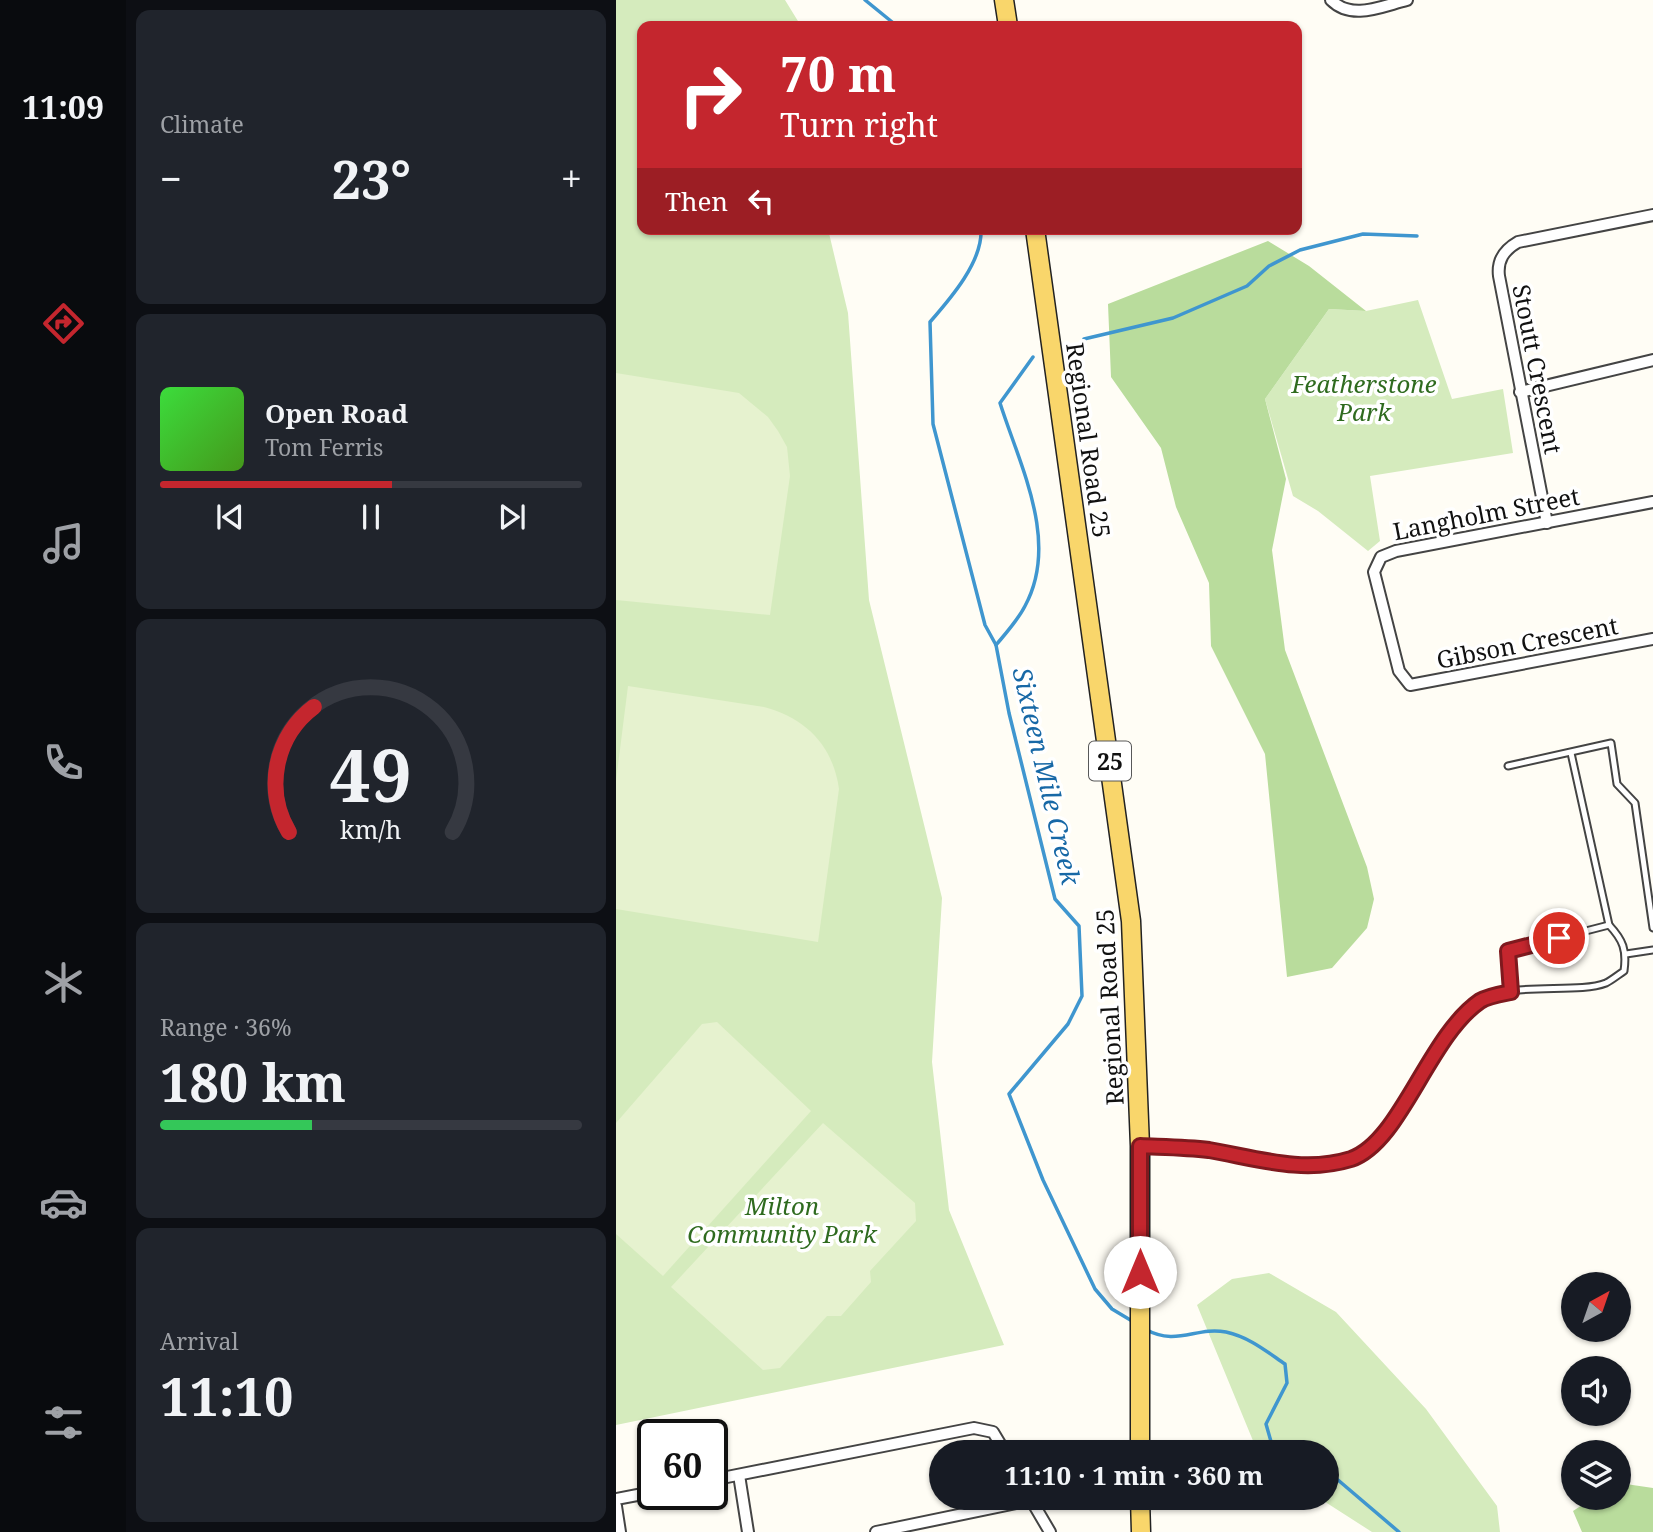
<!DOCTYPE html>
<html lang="en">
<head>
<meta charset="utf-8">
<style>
	:root { --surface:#171b24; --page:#20242c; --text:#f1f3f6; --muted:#9ea1a6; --line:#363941; --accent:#c4262e }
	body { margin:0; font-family:"Noto Serif",serif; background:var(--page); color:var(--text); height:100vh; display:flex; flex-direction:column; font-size:26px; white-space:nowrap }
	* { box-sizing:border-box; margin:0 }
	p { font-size:23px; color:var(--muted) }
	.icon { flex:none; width:38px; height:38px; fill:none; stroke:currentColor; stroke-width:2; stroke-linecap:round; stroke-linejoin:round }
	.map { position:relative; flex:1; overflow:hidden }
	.panel { display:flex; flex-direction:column; gap:10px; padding:10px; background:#0d0f14; width:490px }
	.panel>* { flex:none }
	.hud { position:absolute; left:21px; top:21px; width:665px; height:214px; border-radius:14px; box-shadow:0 2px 5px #0004; background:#c4262e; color:#fff; overflow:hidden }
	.needle { width:46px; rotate:40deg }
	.tools { position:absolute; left:945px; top:1272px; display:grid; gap:14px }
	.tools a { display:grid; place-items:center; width:70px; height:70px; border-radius:50%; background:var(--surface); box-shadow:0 2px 5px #0004; font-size:35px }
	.speed { position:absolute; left:21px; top:1419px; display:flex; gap:14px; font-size:35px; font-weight:700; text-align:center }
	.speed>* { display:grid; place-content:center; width:91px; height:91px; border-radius:50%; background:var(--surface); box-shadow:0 2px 5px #0004; line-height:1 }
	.speed .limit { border:4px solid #111; border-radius:10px; background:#fff; color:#111 }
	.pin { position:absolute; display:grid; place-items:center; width:60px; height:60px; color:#fff; margin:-30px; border:4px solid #fff; border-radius:50%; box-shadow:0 2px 7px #0007 }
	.me { position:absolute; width:77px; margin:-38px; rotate:0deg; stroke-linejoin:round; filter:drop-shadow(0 0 5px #0008) }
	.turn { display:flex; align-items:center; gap:24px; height:147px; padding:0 28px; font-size:32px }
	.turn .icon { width:91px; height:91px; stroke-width:2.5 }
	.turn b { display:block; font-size:49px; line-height:60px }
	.then { display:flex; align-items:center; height:66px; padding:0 28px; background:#0003; gap:14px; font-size:26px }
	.big { font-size:52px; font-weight:700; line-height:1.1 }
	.panel .tile { flex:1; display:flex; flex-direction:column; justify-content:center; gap:10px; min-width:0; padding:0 24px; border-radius:14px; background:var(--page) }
	.panel .dial { align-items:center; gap:0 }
	.dial svg { height:182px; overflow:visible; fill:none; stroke:var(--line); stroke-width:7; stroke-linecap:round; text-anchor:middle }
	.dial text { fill:var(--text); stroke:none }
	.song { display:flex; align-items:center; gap:21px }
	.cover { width:84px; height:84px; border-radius:10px; background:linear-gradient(135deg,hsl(120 70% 55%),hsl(100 70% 35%)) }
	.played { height:7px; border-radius:4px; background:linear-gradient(90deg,var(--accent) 55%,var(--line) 55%) }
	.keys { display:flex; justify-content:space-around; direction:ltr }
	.heat { display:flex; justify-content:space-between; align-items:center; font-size:38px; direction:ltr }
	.charge { height:10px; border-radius:5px; background:linear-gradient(90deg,#34c759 36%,var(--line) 0) }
	.trip { position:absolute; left:313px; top:1440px; width:410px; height:70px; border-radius:35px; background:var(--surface); box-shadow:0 2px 5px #0004; font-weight:700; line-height:70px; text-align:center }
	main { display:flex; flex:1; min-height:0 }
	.tab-bar { display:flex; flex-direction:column; width:126px; justify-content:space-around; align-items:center; background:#090b0e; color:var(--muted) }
	.tab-bar .icon { width:49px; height:49px }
	.tab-bar .current { color:var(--accent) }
	.tab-bar b { font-size:32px; color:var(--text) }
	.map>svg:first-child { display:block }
</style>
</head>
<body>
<main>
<nav class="tab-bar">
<b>11:09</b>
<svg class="icon current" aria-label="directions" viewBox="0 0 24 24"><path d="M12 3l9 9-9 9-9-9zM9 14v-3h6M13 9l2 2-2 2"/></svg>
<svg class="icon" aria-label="music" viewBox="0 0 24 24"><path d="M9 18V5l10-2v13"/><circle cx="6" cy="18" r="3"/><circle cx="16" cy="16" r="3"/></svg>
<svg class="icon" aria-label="phone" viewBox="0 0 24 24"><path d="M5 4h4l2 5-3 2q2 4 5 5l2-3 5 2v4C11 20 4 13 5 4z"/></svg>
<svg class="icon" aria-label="climate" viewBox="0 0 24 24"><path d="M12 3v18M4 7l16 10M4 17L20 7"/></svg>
<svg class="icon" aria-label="car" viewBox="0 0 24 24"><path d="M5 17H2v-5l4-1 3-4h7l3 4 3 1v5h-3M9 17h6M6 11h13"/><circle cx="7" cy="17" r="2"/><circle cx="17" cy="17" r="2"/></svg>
<svg class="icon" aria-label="filters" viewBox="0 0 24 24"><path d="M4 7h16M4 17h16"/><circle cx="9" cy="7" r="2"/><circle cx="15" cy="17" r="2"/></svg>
</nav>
<section class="panel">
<div class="tile"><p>Climate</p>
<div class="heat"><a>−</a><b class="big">23°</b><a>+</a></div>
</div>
<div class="tile">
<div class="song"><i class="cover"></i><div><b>Open Road</b><p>Tom Ferris</p></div></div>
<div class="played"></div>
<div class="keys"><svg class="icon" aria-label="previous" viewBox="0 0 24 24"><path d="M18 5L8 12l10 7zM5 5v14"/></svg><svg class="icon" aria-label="pause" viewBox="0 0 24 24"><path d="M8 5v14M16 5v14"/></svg><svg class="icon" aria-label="next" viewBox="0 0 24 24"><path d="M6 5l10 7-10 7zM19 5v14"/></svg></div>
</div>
<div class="tile dial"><svg viewBox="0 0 100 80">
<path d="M14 69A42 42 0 1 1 86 69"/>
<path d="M14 69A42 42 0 0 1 25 14" stroke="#c4262e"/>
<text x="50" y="56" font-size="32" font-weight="700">49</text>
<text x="50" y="72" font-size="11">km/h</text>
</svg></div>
<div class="tile"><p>Range · 36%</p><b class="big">180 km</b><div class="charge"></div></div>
<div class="tile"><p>Arrival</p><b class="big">11:10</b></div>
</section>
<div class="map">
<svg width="1037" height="1532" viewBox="0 0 1037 1532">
	<rect width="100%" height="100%" fill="#fffdf5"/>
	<!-- green -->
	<g fill="#d5ebbd">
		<path d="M0,0H169L185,26H26V229H212L232,313L253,600L326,898L316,1062L333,1210L388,1345L0,1425Z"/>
		<path d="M802,300L836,399L887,389L897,453L754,476L764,541L752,551L702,511L677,496L649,399L713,309L750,311Z"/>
		<path d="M653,1273L720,1312L810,1409L881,1506L884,1532H756L703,1498H710V1452H644L640,1448L581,1305L616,1279Z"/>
	</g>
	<!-- forest -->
	<g fill="#b9dc9c">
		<path d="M652,241L693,266L750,311L713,309L649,399L670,479L656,550L669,650L751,867L758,899L751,928L716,968L671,977L649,754L595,646L593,583L560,507L545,448L495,377L492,304Z"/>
		<path d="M1003,1483L1037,1488V1532H966L957,1511L977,1498H1003Z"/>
	</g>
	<!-- pitch -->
	<g fill="#e6f2cf">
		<path d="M0,373L123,393L152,417L162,431L171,447L174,476L154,615L0,600Z"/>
		<path d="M12,686L148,707C190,718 217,746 223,789L202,942L0,909V781Z"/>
		<path d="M101,1022L195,1111L47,1276L0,1234V1123L86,1024Z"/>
		<path d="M207,1123L299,1203L300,1221L254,1271L255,1282L225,1316H211L164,1368L147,1370L55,1287Z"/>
	</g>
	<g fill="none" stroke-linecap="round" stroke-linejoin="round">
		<!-- stream -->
		<g stroke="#3f96cf" stroke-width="3.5">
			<path d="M249,0L281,26"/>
			<path d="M365,229C367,261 335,298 314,322L317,424L369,625L380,645L393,713L439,899L463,926L466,996L452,1024L393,1094L427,1180L479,1289L496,1309L516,1321"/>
			<path d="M468,339L557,318L631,286L653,266L684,250L747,234L801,236"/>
			<path d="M380,645C390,633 402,620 409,606C444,542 404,466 384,403L417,357"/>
			<path d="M529,1329C561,1347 580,1326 610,1332C633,1337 650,1351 669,1364L671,1383L650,1424L658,1452"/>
			<path d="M710,1477L722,1480L783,1532"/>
		</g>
		<!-- service casing -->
		<g stroke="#444" stroke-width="9">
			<g id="service">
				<path d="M955,753L993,925"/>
				<path d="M892,766L995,743L1001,784L1019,803L1037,928"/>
				<path d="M1010,954L1037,950"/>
				<path d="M527,1147C548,1147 570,1147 591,1150C644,1157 741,1190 775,1127C797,1085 824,1031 864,1002C894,980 959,995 990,983C996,980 1002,975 1008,971C1011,950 1007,940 993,925L892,951L895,992"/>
			</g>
		</g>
		<!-- minor casing -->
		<g stroke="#444" stroke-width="14">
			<g id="minor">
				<path d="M715,0C736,21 766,6 791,0"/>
				<path d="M904,392L1037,360"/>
				<path d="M1037,502L780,551L765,557L758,572L783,671L794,685L1037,639"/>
				<path d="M931,523L883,276C881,260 888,250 902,242L1037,215"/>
				<path d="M123,1475L132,1532"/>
				<path d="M96,1480L358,1428L377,1432L389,1452"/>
				<path d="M414,1498L434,1532"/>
				<path d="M0,1499L37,1492"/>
				<path d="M0,1506L4,1532"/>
				<path d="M260,1532L415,1500"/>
			</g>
		</g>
		<!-- primary casing -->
		<g stroke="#222" stroke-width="21">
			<g id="primary">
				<path d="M388,0L392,26"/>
				<path d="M419,229L515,921L524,1146V1452"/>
				<path d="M524,1498L525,1532"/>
			</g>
		</g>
		<!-- service -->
		<use href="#service" stroke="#fff" stroke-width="5"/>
		<!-- minor -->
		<use href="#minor" stroke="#fff" stroke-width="10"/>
		<!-- primary -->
		<use href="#primary" stroke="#f9d66b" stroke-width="18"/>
	</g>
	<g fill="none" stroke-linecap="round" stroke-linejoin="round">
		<!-- route casing -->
		<g stroke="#7f191e" stroke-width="18">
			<path id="route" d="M524,1272V1146C546,1147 570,1147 593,1150C640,1158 687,1174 735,1159C785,1142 812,1037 864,1001C872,996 885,994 895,992L892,951L943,938"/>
		</g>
		<!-- route -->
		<use href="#route" stroke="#c4262e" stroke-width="12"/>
	</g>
	<g text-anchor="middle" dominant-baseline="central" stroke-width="7" stroke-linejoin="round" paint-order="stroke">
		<!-- shield labels -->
		<rect fill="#fff" stroke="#585858" stroke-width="2" x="473" y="741.5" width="42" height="39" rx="5"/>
		<g font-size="23" font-weight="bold" fill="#111">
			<text x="494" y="761">25</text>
		</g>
		<!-- street labels -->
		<g font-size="24" fill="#111" stroke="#fff">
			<text transform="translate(922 369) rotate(79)">Stoutt Crescent</text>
			<text transform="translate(473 440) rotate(82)">Regional Road 25</text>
			<text transform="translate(870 513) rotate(-11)">Langholm Street</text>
			<text transform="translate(911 642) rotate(-11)">Gibson Crescent</text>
			<text transform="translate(493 1007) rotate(-93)">Regional Road 25</text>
		</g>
		<!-- park labels -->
		<g font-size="24" font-style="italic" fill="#2f6b1f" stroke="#fff">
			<text x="748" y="383">Featherstone<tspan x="748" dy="28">Park</tspan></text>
			<text x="166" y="1205">Milton<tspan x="166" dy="28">Community Park</tspan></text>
		</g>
		<!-- water labels -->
		<g font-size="26" font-style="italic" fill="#1768a6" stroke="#fff">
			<text transform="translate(431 776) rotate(77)">Sixteen Mile Creek</text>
		</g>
	</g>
</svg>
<div class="tools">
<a><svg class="needle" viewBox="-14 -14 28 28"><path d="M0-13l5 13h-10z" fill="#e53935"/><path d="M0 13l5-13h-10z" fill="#9ea1a6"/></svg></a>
<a><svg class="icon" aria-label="sound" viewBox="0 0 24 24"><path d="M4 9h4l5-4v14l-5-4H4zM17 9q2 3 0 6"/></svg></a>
<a><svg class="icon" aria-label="layers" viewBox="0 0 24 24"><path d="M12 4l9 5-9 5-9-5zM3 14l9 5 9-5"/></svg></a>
</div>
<div class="speed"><div class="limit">60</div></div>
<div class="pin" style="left:943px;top:938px;background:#d93025"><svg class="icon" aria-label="arrive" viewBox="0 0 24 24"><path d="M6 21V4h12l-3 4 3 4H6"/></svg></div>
<svg class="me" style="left:524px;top:1272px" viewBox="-20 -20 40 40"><circle r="19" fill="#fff"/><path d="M0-13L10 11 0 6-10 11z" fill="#c4262e"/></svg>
<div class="trip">11:10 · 1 min · 360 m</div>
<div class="hud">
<div class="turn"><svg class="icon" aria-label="right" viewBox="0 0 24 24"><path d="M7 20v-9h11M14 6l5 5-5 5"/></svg><div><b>70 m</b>Turn right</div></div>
<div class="then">Then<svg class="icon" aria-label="left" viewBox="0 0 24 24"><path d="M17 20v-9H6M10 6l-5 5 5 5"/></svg></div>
</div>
</div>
</main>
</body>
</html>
